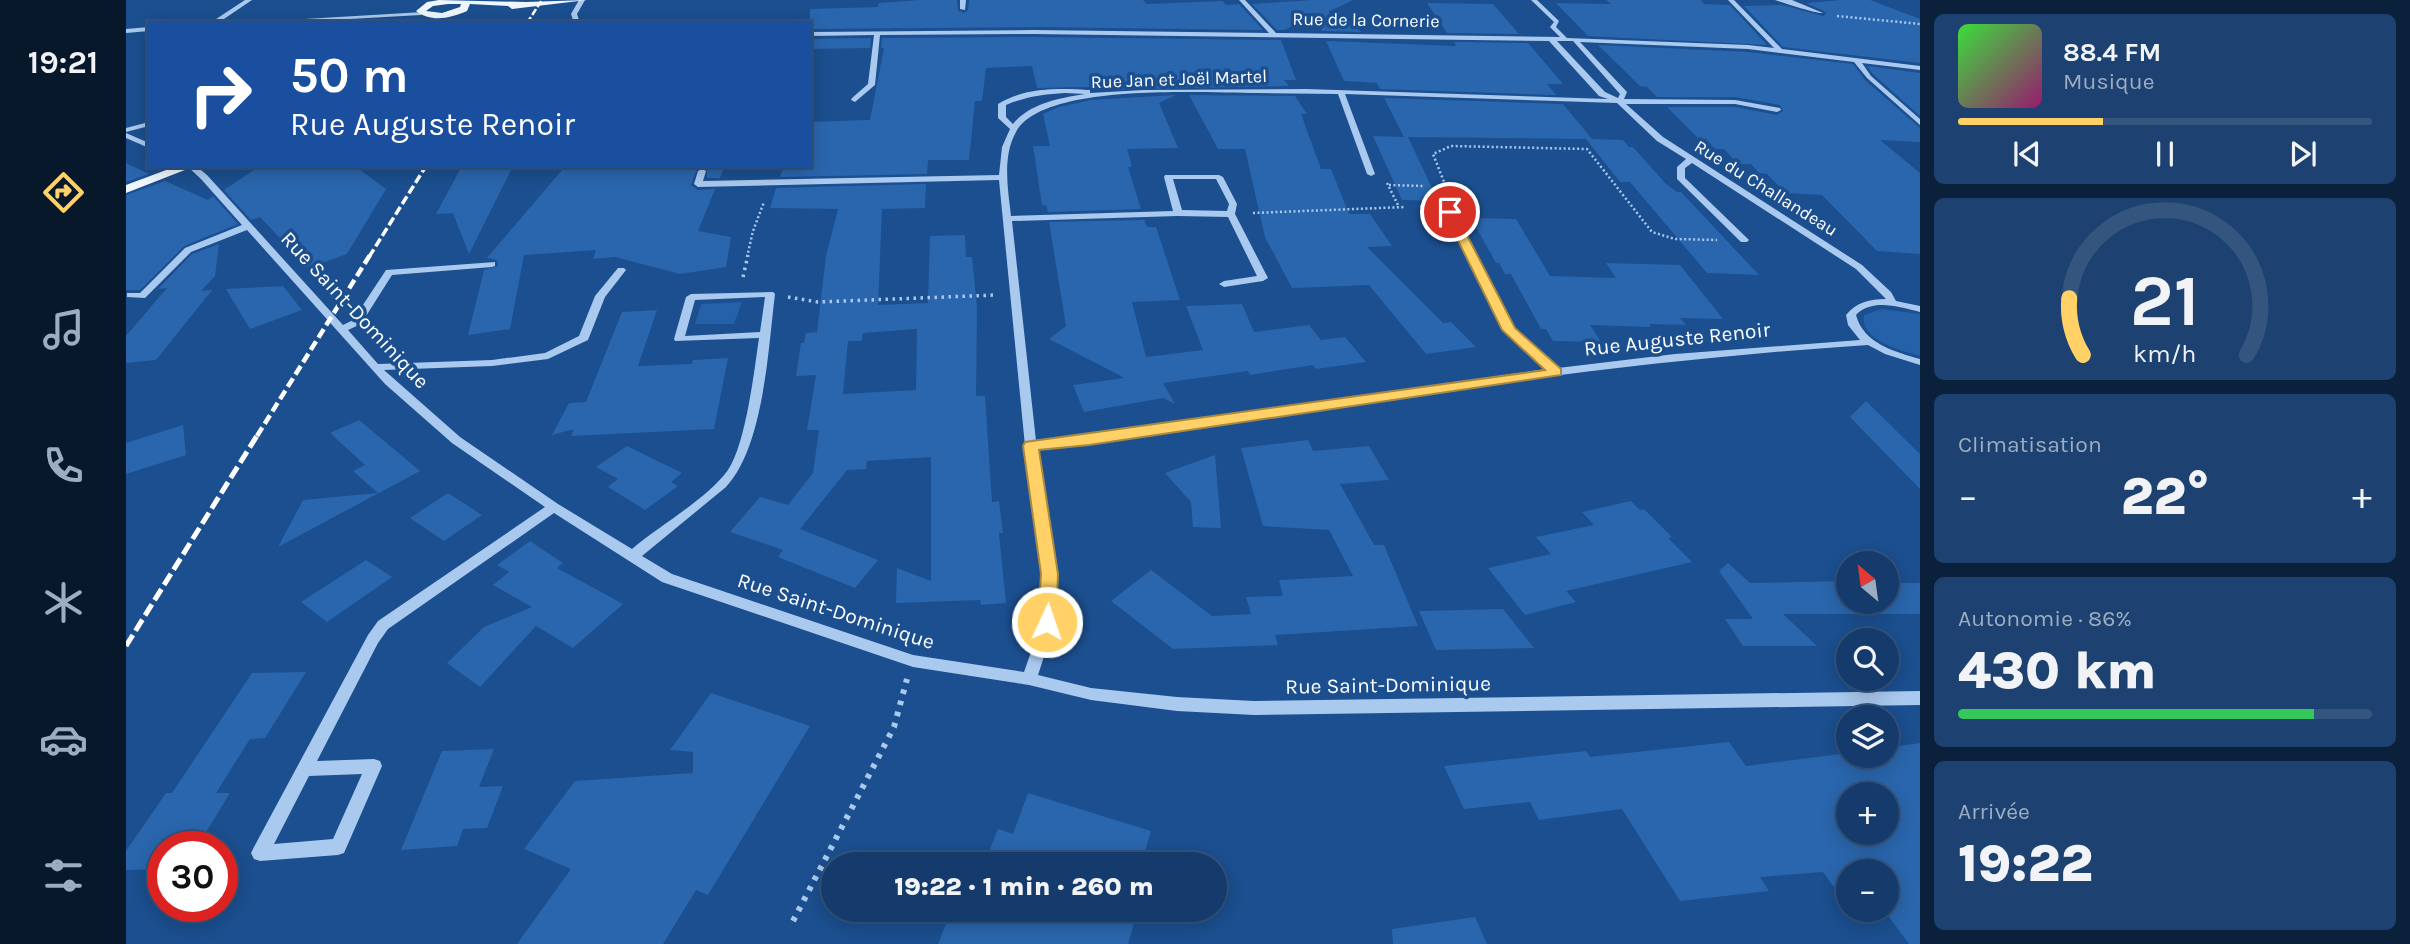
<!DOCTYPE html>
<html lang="fr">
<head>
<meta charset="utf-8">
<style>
	:root { --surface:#143b6b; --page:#1d4271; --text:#f1f3f6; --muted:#9dadc1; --line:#33557e; --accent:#ffd166 }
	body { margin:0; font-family:Karla,sans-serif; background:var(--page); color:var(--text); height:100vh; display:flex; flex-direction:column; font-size:26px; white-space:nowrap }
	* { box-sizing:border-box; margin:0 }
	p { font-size:23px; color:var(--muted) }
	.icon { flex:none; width:38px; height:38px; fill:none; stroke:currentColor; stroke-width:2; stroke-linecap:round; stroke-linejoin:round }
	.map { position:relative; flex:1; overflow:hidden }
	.details { display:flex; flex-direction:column; gap:14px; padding:14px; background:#0b203b; width:490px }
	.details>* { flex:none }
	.banner { position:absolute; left:21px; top:21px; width:665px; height:147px; border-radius:0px; box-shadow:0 4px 18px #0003,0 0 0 2px var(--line); background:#1a4fa0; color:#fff; overflow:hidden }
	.needle { width:46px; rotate:331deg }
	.controls { position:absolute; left:1710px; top:551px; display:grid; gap:14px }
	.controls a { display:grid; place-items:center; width:63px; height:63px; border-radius:50%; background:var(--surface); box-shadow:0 4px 18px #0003,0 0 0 2px var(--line); font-size:35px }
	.speed { position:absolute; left:21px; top:831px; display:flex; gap:14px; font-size:35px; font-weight:700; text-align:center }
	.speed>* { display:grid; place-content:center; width:91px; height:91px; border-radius:50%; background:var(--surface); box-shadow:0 4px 18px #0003,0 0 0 2px var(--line); line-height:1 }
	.speed .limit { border:10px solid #d22; background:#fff; color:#111 }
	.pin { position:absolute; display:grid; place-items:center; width:60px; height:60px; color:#fff; margin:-30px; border:4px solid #fff; border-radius:50%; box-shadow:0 2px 7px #0007 }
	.me { position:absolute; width:77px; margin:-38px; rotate:3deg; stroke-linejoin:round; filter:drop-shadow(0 0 5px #0008) }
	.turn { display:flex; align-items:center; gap:24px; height:147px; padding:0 28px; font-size:32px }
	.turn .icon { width:91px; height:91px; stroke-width:2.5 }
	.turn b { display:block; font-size:49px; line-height:60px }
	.big { font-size:52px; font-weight:800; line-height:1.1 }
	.details .widget { flex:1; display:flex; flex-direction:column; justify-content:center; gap:10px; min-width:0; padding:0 24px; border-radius:10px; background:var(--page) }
	.details .dial { align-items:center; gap:0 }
	.dial svg { height:182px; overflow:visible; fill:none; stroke:var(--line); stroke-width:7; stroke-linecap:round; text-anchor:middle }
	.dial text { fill:var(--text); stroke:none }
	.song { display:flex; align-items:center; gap:21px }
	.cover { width:84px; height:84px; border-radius:10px; background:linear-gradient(135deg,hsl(120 70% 55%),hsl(320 70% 35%)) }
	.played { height:7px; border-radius:4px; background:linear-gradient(90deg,var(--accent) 35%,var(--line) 35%) }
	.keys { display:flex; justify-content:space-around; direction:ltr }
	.heat { display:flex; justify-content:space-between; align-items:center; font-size:38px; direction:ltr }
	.charge { height:10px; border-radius:5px; background:linear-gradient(90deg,#34c759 86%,var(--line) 0) }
	.trip { position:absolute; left:695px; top:852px; width:406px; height:70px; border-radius:35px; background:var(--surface); box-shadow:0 4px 18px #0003,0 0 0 2px var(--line); font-weight:800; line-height:70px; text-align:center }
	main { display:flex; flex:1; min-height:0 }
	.tabs { display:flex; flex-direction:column; width:126px; justify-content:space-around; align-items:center; background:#08182b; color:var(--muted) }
	.tabs .icon { width:49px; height:49px }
	.tabs .on { color:var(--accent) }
	.tabs b { font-size:32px; color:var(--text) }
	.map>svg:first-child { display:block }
</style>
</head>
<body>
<main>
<nav class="tabs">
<b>19:21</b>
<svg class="icon on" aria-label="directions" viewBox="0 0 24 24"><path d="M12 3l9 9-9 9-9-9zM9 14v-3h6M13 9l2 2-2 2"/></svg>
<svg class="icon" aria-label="music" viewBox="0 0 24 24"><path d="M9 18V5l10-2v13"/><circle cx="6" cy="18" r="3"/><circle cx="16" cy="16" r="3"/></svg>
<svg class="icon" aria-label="phone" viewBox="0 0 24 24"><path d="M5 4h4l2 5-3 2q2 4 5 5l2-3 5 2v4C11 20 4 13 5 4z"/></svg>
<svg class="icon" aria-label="climate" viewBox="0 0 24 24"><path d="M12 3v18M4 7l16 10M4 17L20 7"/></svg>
<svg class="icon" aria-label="car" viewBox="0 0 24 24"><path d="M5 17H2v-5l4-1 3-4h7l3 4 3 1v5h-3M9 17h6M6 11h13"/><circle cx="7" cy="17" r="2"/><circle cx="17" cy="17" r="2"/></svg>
<svg class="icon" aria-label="filters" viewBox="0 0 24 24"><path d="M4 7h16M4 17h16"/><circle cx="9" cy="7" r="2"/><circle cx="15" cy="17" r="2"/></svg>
</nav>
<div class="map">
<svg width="1794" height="944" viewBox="0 0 1794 944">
	<rect width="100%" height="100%" fill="#1b4f8f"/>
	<!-- green -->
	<g fill="#2461a8">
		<path d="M616,302L608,324H569L575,304Z"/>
		<path d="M1756,309L1794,314V356C1776,351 1733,340 1738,315Z"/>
	</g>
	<!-- building -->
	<g fill="#2a66ad" fill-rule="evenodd">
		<path d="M794,0H831L832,11L838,13L842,10L843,0H1017L1020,4L1096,1L1100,5L1113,4L1137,30L908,27L684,29V9L752,7L753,3Z"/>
		<path d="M1187,0H1227L1202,12L1236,32L1196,31L1189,17L1158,30H1151L1126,4Z"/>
		<path d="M1480,0H1575L1578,4L1604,5L1641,45L1462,36L1430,3L1485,4Z"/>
		<path d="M1715,0H1744L1794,19V63L1657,47L1618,6L1656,5L1697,16L1700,14L1698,11L1680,3Z"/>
		<path d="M1301,3L1367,4L1393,34L1321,33Z"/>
		<path d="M908,37L1155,40L1170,80H1158L1163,86L967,90L964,87H950L911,88L906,66L860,68L856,101H849L843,160H802L801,174L654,177L658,166H684V122L744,120L758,48H755L756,38Z"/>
		<path d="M745,38L744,48L684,49V39Z"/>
		<path d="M1200,41L1330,46L1328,42L1402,43L1437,84H1421L1430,95L1254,89L1251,83L1218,81Z"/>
		<path d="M1472,45L1622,52L1727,64L1739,80L1794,128V142L1754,140L1794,173V254L1751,251L1696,195L1660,193L1641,174L1633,173L1625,164H1612L1598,149H1589L1580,139H1573L1541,107H1609L1651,115L1657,111L1654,105L1609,97H1531L1521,87L1514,86Z"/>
		<path d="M1741,66L1794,73V116L1747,74Z"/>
		<path d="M1050,95L1033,103L1052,148L1001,149L1005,162V167H1002L1015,209L922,212L920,205H916L907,146H924L917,114L933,107L965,100Z"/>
		<path d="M1063,95L1169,96L1181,114H1175L1195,169H1205L1223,214H1244L1266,246L1241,247L1317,323L1325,322L1350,347L1300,354L1243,285L1166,288L1139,237L1119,149H1092Z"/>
		<path d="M1258,98L1437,104L1466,139L1497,140L1503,147H1507L1540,184L1551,192H1555L1633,275L1581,273L1504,182H1494L1460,139L1282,137L1312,201L1276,200L1247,136L1278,137Z"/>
		<path d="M0,163L23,174L0,182Z"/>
		<path d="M134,166H229L260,189L221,254L182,268L134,217L125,220L98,190Z"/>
		<path d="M336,166H387L343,254L327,213L310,214Z"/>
		<path d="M498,166H599L594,178H581V169H571L565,185L572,190L589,189L572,231L605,237L600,267L554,274L489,257L467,259L470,250L398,255L384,329L342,335L358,270L372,266L371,260L361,258L436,170L496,169Z"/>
		<path d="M39,181L82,200L87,196L112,224L58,246L14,290H0V195Z"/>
		<path d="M800,184L799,208L756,209L752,305L802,303L804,236L839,235L840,257H846L851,308L850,396H859L866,502L873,501L877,533H873L880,603L855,605L854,600L770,603L771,568L805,581V457L741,461L740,469L721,470L674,529L752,560L729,588L652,557L657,550L604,532L634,497L662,505L687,473L693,430H681L690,375L670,376L675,343H678L680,333L691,332L700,256L712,209L644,208L650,188ZM791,329L790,390L717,394L722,341H736L737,333Z"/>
		<path d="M1345,218L1390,219L1424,276L1490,278L1480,263L1554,265L1597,319L1554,318L1560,325L1523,324L1525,327L1464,325L1475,342L1427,341L1420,329H1415L1385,274H1379L1373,263H1370Z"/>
		<path d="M1018,220L1021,227H1030L1054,300L1006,302L1020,357L1077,350L1060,306L1116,304L1128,332L1183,325L1195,340L1219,337L1240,362L1190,369L1187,365L1124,375L1122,371L1037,383L1049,404L1037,398L958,412L947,385L999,378L923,339L940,326L923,222Z"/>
		<path d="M93,244L89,276L75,291L86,290L30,360L0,363V336L41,288L32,289L66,254Z"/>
		<path d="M157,286L176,310L124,329L100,289Z"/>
		<path d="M531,310L512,366L566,364L567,360L602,358L588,429L445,436L448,429L426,435L443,403L460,402L496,312Z"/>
		<path d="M1740,401L1794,454V489L1724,417Z"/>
		<path d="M233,420L294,471L152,547L177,500L252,493L227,471L239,465L204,433Z"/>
		<path d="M57,425L60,455L0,474V443Z"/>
		<path d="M1182,440L1187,451L1243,446L1263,480L1214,484L1248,545H1258L1292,626L1149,635L1152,645L1047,649L985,601L1025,570L1086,616L1125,614L1120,597L1157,596L1153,580L1227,576L1203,530L1137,526L1115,448Z"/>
		<path d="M501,446L556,473L545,482L552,486L519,510L482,487L492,479L470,467Z"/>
		<path d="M1089,455L1095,528L1067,527L1065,502L1039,473Z"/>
		<path d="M322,493L356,515L318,541L284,518Z"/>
		<path d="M1505,501L1514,510L1518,509L1546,537L1542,538L1566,562L1440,591L1450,602L1399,615L1362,568L1425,554L1410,537L1468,525L1456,512Z"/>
		<path d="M404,541L437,563L431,568L497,604L447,648L410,626L354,687L321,663L358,627L406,607L367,585L383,572L371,565Z"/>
		<path d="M240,560L266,577L201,622L175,602Z"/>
		<path d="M1602,563L1624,583L1722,581V602H1760V583H1794V614H1657L1691,646H1617L1599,619H1627L1593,571Z"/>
		<path d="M1377,609L1408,648L1310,650L1293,611Z"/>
		<path d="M180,672L139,738L124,739L90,793H104L71,847H37V869L0,870V851L40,793H46L126,673Z"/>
		<path d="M585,693L684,726L582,895L570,890L537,944H391L445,869L398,849L449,781L567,773V752L544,750Z"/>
		<path d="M1603,742L1620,766L1722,753V756H1760V748L1794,743V944H1783L1758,910H1760V872H1722V884L1707,886L1697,872L1634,877L1643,891L1554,901L1496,809L1413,820L1404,802L1338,809L1318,766L1460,751L1464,757ZM1722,794H1760V833H1722Z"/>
		<path d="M368,749L353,787L377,786L361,828L337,829L331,846L275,850L316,751Z"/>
		<path d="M902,793L1025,831L1015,864H858L872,829L887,834Z"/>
		<path d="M807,910H1012L1002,944H812L823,916Z"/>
		<path d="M1349,917L1361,944H1267L1266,929Z"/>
	</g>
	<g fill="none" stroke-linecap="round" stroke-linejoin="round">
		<!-- path-far2 -->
		<g stroke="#a9c9ee" stroke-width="2.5" stroke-dasharray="2 2.5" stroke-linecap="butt">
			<path d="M1711,16L1794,24"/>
			<path d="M1261,183L1273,207"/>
			<path d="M1263,185L1297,186"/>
			<path d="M1317,186L1320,187L1307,154L1325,146L1461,149L1526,232L1549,239L1591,240"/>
			<path d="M1127,213L1279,207"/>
			<path d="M621,257L627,231L638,202"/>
		</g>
		<!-- path-far1 -->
		<g stroke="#a9c9ee" stroke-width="3.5" stroke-dasharray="2.5 4.5" stroke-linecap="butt">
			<path d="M617,277L622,255"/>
			<path d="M662,297L692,302L870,295"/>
		</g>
		<!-- path -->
		<path stroke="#a9c9ee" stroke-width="6" stroke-dasharray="4.5 7" stroke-linecap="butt" d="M667,921L768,727L781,679"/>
		<!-- minor -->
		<g fill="#a9c9ee" fill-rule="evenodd">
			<path d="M119,0H126L92,23H84Z"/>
			<path d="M453,0H459L451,14L454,23H448L445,14Z"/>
			<path d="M834,0H840L839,10L834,9Z"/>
			<path d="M1113,0H1119L1150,33L1434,37L1424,27L1428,22L1405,0H1411L1433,21L1430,27L1441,38L1622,45L1648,48L1602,0H1608L1656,49L1794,66V70L1736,63L1745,76L1794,119V125L1741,78L1728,62L1622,49L1454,42L1501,92L1498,99L1609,100L1654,108L1655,110L1651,112L1609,104H1500L1537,137L1736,265L1765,292L1770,301L1794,306V312C1774,307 1746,298 1730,315C1737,343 1769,352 1794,359V365L1759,354L1742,345C1480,362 1222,404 963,444L911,449L931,574L926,632L912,675L965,688L1051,697L1128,701L1794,691V705L1128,715L1051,711L965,700L903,685L787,667L536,582L428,513L262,629L252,643L191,761L248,759L254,761L256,766L218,853L212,855L134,861L128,859L125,853L128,847L242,635L252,621L419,507L326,443L259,384L121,230L65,252L19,298L1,297V293H14L59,248L116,225L75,179L61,166H70L81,175L217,325L227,320L260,270L369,262V266L366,267L266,275L235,324L222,330L252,364L366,360L419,353L453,336L469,296L492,268H498L500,270L479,297L462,340L422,359L366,366L258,370L334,437L432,504L506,549C534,525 581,499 602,470C620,443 628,372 633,338L549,341L548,339L560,297L565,294L647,292L649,294C642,350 638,446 600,487L516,556L546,574L787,655L898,672L912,632L917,574L899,446L873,180L572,187L568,184L572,171L576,169L580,171L577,181L873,175L876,147L884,129L872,118V104C897,88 932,88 961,90H964V93L1018,90L1180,89L1482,99L1473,96L1423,41L908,34L754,35L749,85L729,102L725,100L726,98L742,84L748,35L684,36V32L908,30L1143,33ZM1431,41H1447L1494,94L1492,98L1479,92ZM939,93L959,94C934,98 904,103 887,124L880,117V105C899,97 918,94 939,93ZM1131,93L1212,94L1241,174L1245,176L1249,174L1219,94L1491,103L1531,141L1560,159L1551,167V179L1615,242H1621L1623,240L1559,178V168L1566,163L1730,269L1760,299C1743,299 1731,302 1720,315L1722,325L1734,340L1549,354L1432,368L1387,328L1324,204L1298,203L1294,206L1295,208L1318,209L1378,330L1420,369L963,436L910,441L886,221L1052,216L1102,217L1131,276L1098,281L1093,284L1098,287L1137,281L1142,278L1109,214L1111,204L1097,177L1093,175H1039L1038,177L1047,211L885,216C882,189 876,157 890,132C917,82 1079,93 1131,93ZM1047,179H1090L1103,204L1101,211L1056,210ZM639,297L634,332L559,336L569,300ZM236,774L207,839L148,844L183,776Z"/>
			<path d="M1649,0H1666L1697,13C1691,14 1658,3 1649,0Z"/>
			<path d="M297,12L295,15L152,23H111Z"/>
			<path d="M23,27V31L0,33V29Z"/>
			<path d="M23,122V126L0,132V128Z"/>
			<path d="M0,133L23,143V148L0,138Z"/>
		</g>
		<!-- major -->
		<g fill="#f0f6ff" fill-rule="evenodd">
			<path d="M313,0L400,2L461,0L386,9L382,6L344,4L341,11C325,18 305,23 290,11L301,2ZM322,4H335L334,7L316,13L300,11L307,6Z"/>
			<path d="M51,166H69L0,193V185Z"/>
		</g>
		<!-- rail-far3 -->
		<path stroke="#fff" stroke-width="2.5" stroke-dasharray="7 2.5" stroke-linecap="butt" d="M401,23L416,0"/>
		<!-- rail-far2 -->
		<path stroke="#fff" stroke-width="3.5" stroke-dasharray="9 3.5" stroke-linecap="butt" d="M243,257L300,166"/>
		<!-- rail-far1 -->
		<path stroke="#fff" stroke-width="4.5" stroke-dasharray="10 4.5" stroke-linecap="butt" d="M131,436L244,255"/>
		<!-- rail -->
		<path stroke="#fff" stroke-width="5" stroke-dasharray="13 5" stroke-linecap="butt" d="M0,646L132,434"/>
	</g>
	<!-- route -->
	<path fill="#ffd166" stroke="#a68842" stroke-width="2" d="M1324,208L1329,212L1389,328L1435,369V375L963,445L913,450L932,574L930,622L927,628L921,630L914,628L912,622L915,574L897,446L899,442L1419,370L1376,330L1318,212Z"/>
	<g text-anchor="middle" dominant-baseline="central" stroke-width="7" stroke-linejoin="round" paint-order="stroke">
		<!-- far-street labels -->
		<g font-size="18" fill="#fff" stroke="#1b4f8f">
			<text transform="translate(1240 20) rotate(1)">Rue de la Cornerie</text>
			<text transform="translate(1053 79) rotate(-2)">Rue Jan et Joël Martel</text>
			<text transform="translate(1640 188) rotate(32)">Rue du Challandeau</text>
		</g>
		<!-- street labels -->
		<g font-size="21" fill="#fff" stroke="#1b4f8f">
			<text transform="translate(229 310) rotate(47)">Rue Saint-Dominique</text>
			<text transform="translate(1551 339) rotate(-6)">Rue Auguste Renoir</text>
			<text transform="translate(710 611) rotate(18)">Rue Saint-Dominique</text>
			<text transform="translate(1262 685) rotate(-1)">Rue Saint-Dominique</text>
		</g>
	</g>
</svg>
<div class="controls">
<a><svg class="needle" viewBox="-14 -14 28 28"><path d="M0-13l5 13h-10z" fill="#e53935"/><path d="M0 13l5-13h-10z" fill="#9dadc1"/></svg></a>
<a><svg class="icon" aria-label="search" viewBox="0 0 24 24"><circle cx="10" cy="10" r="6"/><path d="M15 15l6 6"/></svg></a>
<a><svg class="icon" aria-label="layers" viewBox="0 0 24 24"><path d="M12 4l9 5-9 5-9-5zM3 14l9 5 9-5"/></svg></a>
<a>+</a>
<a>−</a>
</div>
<div class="speed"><div class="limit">30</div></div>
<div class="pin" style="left:1324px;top:212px;background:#d93025"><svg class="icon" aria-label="arrive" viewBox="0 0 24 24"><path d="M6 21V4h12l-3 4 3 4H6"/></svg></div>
<svg class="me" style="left:921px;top:622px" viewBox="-20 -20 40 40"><circle r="17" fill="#ffd166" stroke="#fff" stroke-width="3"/><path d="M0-11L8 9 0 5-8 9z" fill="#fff"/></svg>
<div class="trip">19:22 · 1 min · 260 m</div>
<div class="banner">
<div class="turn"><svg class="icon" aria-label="right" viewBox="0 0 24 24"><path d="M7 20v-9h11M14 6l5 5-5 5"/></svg><div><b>50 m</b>Rue Auguste Renoir</div></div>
</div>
</div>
<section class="details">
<div class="widget">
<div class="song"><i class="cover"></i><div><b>88.4 FM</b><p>Musique</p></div></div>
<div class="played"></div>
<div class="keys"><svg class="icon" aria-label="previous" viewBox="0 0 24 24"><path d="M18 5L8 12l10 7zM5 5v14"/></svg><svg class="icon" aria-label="pause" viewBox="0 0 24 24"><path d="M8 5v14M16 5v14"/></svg><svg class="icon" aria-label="next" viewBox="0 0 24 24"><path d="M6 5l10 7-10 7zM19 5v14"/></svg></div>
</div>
<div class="widget dial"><svg viewBox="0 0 100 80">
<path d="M14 69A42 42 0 1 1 86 69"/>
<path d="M14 69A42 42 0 0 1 8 44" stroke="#ffd166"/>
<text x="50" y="56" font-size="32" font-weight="700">21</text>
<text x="50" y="72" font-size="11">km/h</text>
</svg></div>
<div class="widget"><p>Climatisation</p>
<div class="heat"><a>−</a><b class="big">22°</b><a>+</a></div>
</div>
<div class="widget"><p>Autonomie · 86%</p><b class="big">430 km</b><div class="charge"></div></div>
<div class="widget"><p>Arrivée</p><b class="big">19:22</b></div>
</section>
</main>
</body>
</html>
